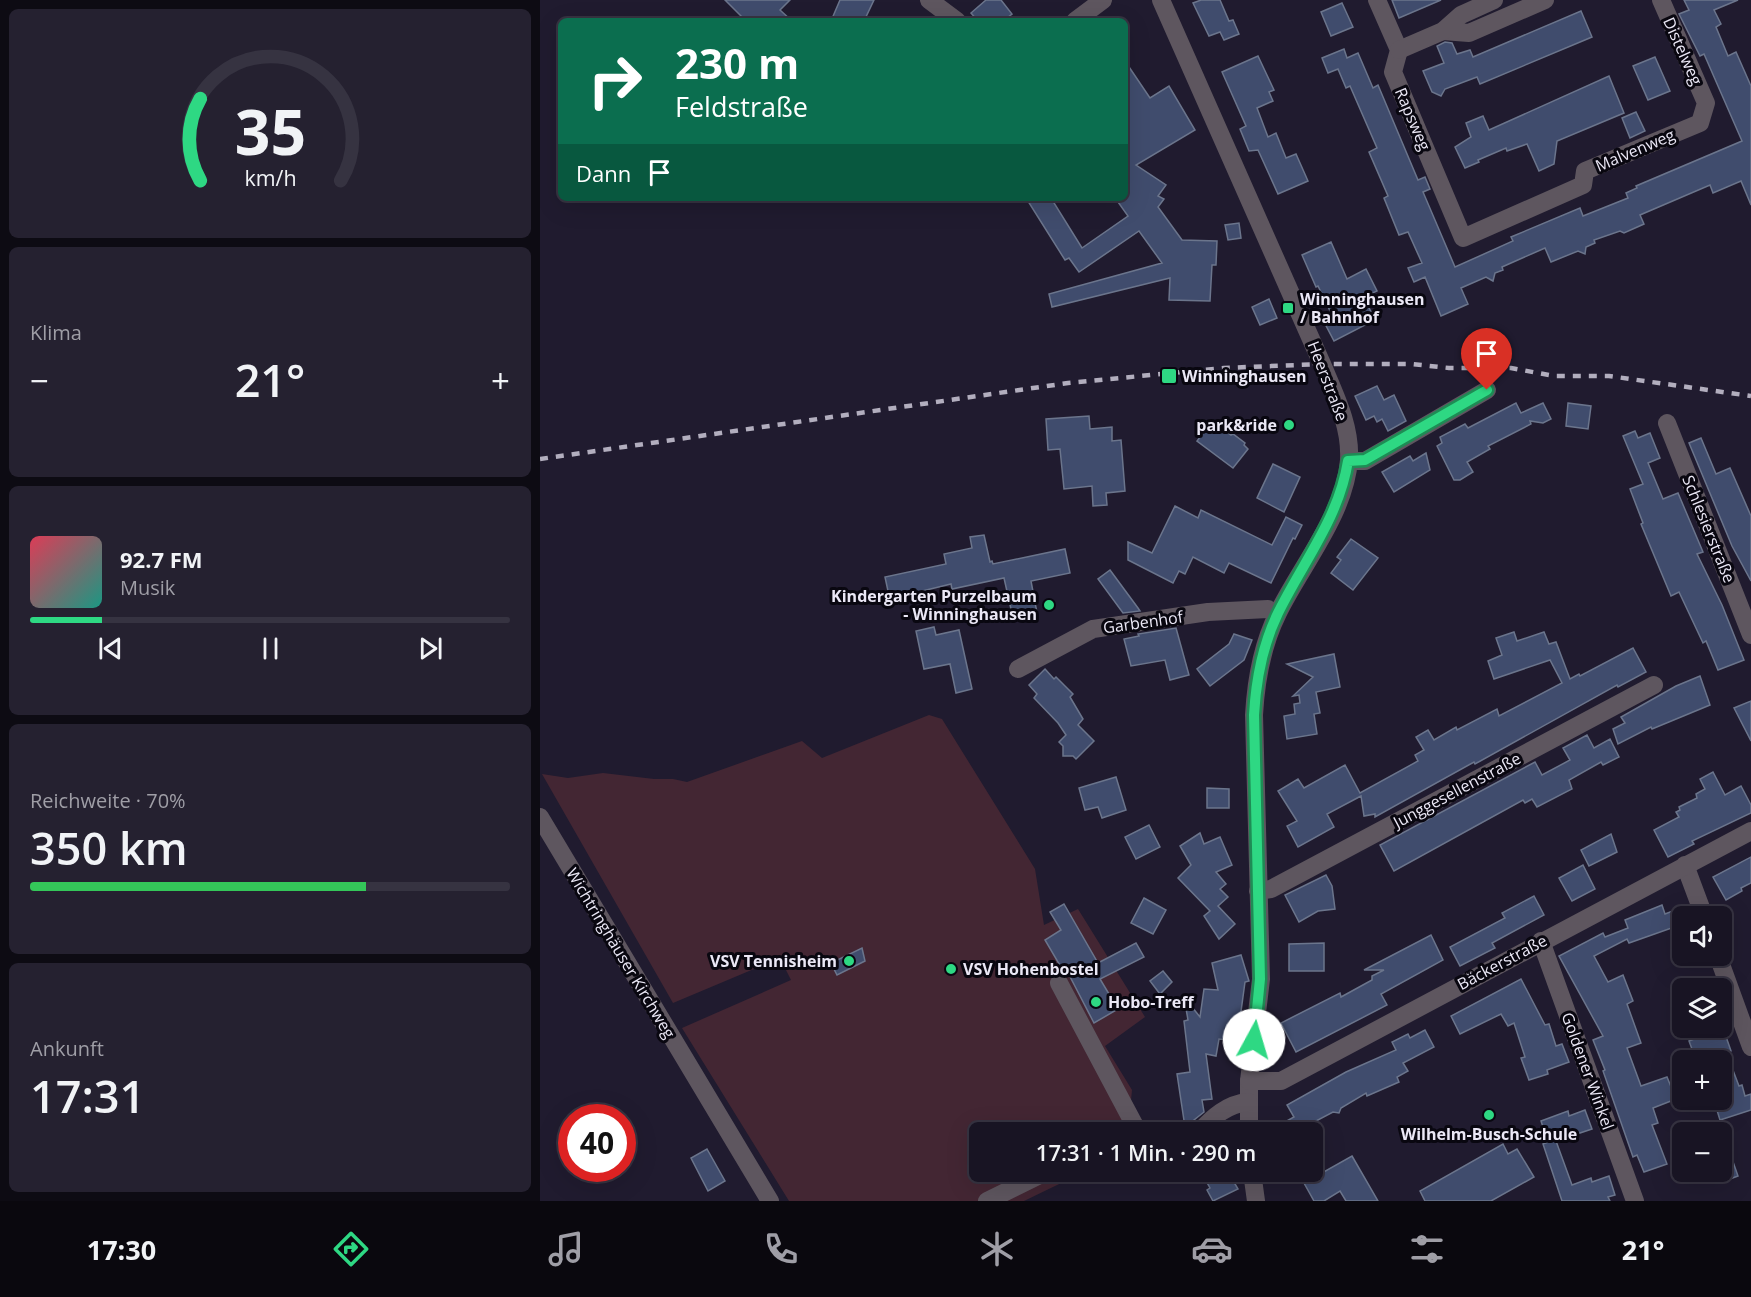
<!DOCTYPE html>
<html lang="de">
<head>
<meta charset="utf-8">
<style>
	:root { --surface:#181423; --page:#252130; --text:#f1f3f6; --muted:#9f9ea6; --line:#363341; --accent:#2ed883 }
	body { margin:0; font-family:"Open Sans",sans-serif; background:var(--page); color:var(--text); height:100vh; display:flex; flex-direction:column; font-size:22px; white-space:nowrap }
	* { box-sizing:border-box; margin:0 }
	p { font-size:20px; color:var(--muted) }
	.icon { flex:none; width:33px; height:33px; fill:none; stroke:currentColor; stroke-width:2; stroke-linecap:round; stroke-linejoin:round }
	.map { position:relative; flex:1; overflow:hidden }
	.side { display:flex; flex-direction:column; gap:9px; padding:9px; background:#0d0b13; width:540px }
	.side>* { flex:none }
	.banner { position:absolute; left:18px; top:18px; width:570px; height:183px; border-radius:9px; box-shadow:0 6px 24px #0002,0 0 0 2px var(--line); background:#0b6e4f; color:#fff; overflow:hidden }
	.fabs { position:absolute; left:1132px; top:906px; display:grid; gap:12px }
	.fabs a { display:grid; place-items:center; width:60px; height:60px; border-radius:9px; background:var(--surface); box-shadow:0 6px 24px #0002,0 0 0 2px var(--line); font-size:30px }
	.speed { position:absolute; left:18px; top:1104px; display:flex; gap:12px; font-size:30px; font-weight:700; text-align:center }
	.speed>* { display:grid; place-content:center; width:78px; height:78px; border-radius:50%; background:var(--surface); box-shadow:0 6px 24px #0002,0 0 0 2px var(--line); line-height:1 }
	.speed .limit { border:9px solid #d22; background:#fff; color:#111 }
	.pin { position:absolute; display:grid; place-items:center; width:51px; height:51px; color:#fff; margin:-62px -26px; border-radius:50% 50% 50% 0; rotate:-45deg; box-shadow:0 0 6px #0007 }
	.pin .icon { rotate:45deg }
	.me { position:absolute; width:66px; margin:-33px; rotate:6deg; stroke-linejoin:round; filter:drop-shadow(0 0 4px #0008) }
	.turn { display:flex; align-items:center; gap:21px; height:126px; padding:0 18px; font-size:27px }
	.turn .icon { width:78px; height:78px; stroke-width:2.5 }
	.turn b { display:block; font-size:42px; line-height:51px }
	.then { display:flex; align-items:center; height:57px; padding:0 18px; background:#0003; gap:12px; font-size:22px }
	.big { font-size:45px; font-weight:600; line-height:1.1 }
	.side .card { flex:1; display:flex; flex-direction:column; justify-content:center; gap:9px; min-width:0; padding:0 21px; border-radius:9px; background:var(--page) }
	.side .dial { align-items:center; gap:0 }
	.dial svg { height:156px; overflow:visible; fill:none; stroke:var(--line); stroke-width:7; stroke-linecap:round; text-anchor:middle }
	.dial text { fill:var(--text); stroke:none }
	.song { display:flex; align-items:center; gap:18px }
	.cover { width:72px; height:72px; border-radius:9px; background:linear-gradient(135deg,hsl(350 70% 55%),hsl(170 70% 35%)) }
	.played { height:6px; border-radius:3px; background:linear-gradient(90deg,var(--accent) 15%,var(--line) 15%) }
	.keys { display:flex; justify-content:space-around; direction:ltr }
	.heat { display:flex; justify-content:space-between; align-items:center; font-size:33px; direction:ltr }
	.charge { height:9px; border-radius:4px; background:linear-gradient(90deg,#34c759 70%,var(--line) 0) }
	.trip { position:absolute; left:429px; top:1122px; width:354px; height:60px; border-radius:9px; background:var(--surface); box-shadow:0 6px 24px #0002,0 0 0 2px var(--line); font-weight:600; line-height:60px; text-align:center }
	.tabs { display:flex; height:96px; justify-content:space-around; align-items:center; background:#0a080e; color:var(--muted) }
	.tabs .icon { width:42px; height:42px }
	.tabs .selected { color:var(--accent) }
	.tabs b { font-size:27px; color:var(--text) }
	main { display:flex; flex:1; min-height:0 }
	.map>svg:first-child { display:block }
</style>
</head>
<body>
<main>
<section class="side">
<div class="card dial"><svg viewBox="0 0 100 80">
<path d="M14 69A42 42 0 1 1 86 69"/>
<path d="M14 69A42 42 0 0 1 14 27" stroke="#2ed883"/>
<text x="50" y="56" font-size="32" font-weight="700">35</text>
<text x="50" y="72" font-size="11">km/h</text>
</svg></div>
<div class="card"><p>Klima</p>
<div class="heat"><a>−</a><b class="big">21°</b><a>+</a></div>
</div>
<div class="card">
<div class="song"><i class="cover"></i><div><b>92.7 FM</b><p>Musik</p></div></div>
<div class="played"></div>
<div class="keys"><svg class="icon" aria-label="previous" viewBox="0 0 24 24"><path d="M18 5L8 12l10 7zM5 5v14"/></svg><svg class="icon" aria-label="pause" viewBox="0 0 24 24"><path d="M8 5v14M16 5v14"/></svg><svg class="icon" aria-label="next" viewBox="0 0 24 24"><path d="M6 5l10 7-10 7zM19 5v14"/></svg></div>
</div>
<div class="card"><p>Reichweite · 70%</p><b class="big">350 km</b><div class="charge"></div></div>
<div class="card"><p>Ankunft</p><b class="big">17:31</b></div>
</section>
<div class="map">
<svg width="1211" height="1201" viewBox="0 0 1211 1201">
	<rect width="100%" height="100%" fill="#201b2f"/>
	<!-- green -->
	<path fill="#432633" d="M389,715L402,719L495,869L504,925L538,909L605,1017L565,1046L592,1090L588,1132H440V1172H544L484,1201H249L142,1028L251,980L240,958L133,1003L2,774L28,778L63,773L114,779H133L147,782L262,741L282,758Z"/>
	<!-- building -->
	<g fill="#404c6d" stroke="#6b758c" stroke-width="1.5">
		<path d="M185,0H250L240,10L252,21H206Z"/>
		<path d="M300,0H334L324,21H291Z"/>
		<path d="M446,0H461L472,14L463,21H438L431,13Z"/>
		<path d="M661,0H680L689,21L693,20L699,34L684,40L680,32L669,36L653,3Z"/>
		<path d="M852,0H901L859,18Z"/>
		<path d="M1144,0H1198L1174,10L1181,24L1176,27L1188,56L1196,52L1211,86V205L1201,181L1173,193L1170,185L1100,215L1104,224L1084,233L1080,231L1054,240L1055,243L1046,247L1045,254L1038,251L1011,262L1005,248L962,267L963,270L955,273L953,281L946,277L921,288L928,304L901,316L885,277L874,282L868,268L882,263L868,232L859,235L844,198L848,196L829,152L837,148L810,86L806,88L798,69L788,73L782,58L804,49L807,58L818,53L833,88L838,85L878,180L885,177L890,189L883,192L915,267L973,241L971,237L1040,208L1043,216L1088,198L1086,193L1097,188L1096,186L1202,141L1164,54L1160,56L1139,14L1149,10Z"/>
		<path d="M802,3L813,27L791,36L781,12Z"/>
		<path d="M1041,11L1052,37L940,84L937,77L905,89L901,96L892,92L883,71L904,63L897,46L905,42L912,43L917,54L930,50L933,57Z"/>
		<path d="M718,56L734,90L729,92L733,101L717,108L728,137L736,133L746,158L756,154L768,181L738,194L718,150L709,151L700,129L706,126L682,72Z"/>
		<path d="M1115,57L1130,91L1108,100L1093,66Z"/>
		<path d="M585,61L610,98L629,86L655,130L596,165L626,185L618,196L624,199L618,207L642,240L677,241L676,265H672L670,301L629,300L630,278L512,307L509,294L622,263L599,231L539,272L529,258L525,260L486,198H511L542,248L588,216L578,202L581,198H585Z"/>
		<path d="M1069,76L1084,113L1017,141L1014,164L999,171L987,144L967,151L966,148L938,160L939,162L925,168L915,147L931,137L926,123L943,116L949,130Z"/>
		<path d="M1096,112L1105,131L1090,138L1082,118Z"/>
		<path d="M699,223L701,238L688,240L685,225Z"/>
		<path d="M791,242L807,279L826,269L837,291L824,297L831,312L827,314L831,322L794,341L782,318L791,313L778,286L776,287L762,255Z"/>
		<path d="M729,299L737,318L720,325L712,307Z"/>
		<path d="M837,386L844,400L854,395L866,421L848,431L842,419L837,422L834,416L826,420L815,396Z"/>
		<path d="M976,403L981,413L1003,403L1011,419L1003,423L990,421L991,424L948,446L950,449L927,462L933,472L920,480H914L897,446L902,443L900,437L925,424L928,428Z"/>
		<path d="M1028,403L1051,406L1048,429L1026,426Z"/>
		<path d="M549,416L550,429L572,427V441L581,440L585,491L566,493L567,505L553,506L552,486L524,489L520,449L508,450L506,419Z"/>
		<path d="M672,421L691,435L693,434L705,443L704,445L708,449L693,468L657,441Z"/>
		<path d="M1095,431L1098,438L1110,433L1120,458L1108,463L1123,499L1138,493L1163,552L1157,554L1182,605L1204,660L1178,670L1166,641L1163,643L1139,592L1131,596L1101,524L1103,523L1090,489L1103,484L1083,436Z"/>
		<path d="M1161,438L1176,474L1190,468L1211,516V581L1192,546L1149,443Z"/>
		<path d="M886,453L890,470L854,492L842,472L870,456L873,461Z"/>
		<path d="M733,464L760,477L744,512L717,498Z"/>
		<path d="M635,506L658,518L661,510L732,545L746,517L762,525L755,539L753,538L731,583L689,563L684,573L653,557L645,574L639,571L633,583L588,560V542L612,553Z"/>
		<path d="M444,535L450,562L452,561L453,564L525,549L530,573L491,581L497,613L473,618L464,578L412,589L411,584L374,593L375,600L351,605L345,577L406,564L404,554L432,548L430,537Z"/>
		<path d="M811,539L838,558L813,590L791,573L801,560L797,557Z"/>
		<path d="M570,570L598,608L600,611L583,613L558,579Z"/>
		<path d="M394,627L396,635L419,630L432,689L416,693L410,664L384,669L376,631Z"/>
		<path d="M636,628L649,675L630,680L625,660L591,666L584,639L599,636L598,634Z"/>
		<path d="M974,632L977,641L1004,632L1009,644L1016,642L1030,679L1039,674L1040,676L1093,648L1106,672L1078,687L1077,685L935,764L934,762L835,817V814L824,816L821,796L787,814L794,827L758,847L747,826L757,821L738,791L758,779L764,788L805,765L820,793L878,761L875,755L884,750L876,737L888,730L894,740L916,727L917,730L957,709L959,716L1022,683L1010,660L954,679L948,661L962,655L956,638Z"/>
		<path d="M694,634L712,640L704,660L670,686L657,669L689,644Z"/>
		<path d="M794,654L800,687L776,692L780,713L774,714L777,734L747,739L744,716L755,714L754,704L760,703L759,695L753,696L773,677L747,664Z"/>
		<path d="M505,669L514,679L516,677L533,694L530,697L543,719L538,725L554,741L536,759L533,756H523V746L519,742L526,735L518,723L494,698L497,694L489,685Z"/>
		<path d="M1160,676L1170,705L1112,729L1111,727L1078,744L1073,729L1085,723L1081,717L1136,686Z"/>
		<path d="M1211,701V741L1194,708Z"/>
		<path d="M1047,735L1054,748L1070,739L1079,757L1063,765L1061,762L1029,780L1032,789L997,807L992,799L985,803L983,800L854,871L840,845L995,762L1002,775L1030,760L1023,748Z"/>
		<path d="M1173,772L1185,795L1201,786L1211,805V813L1152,841L1154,844L1128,857L1114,830L1139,817L1136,812L1140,810L1139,807L1157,798L1156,794L1165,789L1160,779Z"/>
		<path d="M576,777L586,810L562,818L558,807L545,810L539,788Z"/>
		<path d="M667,788L689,789V808H667Z"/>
		<path d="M609,825L620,847L596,859L585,837Z"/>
		<path d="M660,833L664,844L680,837L692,865L676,872L686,884L680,889L688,897L678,906L695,924L679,939L664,916L670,911L638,878L651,865L640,846Z"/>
		<path d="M1071,834L1077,852L1049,866L1041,850Z"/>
		<path d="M1211,857V883L1201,888L1202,891L1186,900L1173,877Z"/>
		<path d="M1043,865L1055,889L1032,901L1019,878Z"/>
		<path d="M786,875L792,886L795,909L778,911L759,922L745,895Z"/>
		<path d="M994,896L1004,915L952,943L955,948L920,966L910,947L965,918L962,913Z"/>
		<path d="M604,898L626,910L613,934L591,923Z"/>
		<path d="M524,904L558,963L596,943L604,957L560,979L578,1009L554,1023L525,967L522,969L505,940L521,930L510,912Z"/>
		<path d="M1122,905L1125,914L1143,907V924L1089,943L1087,939L1054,956L1068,982L1083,975L1093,1001L1087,1004L1101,1043L1087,1048L1101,1086L1127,1077L1136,1099L1113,1108L1118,1123L1112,1125L1127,1164L1104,1172L1097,1155L1093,1157L1063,1071L1065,1070L1053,1040L1063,1036L1019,956L1063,933L1065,937L1088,928L1085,920Z"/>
		<path d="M891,935L903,960L841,994L847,1005L756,1052L741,1023L800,993L801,997L832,980V976L844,970H824Z"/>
		<path d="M784,943V971H749V944Z"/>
		<path d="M322,948L325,961L297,975L291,963Z"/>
		<path d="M701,955L709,981L705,982L697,1041L679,1039L676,1056L666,1054L672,1099L662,1100L664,1112L645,1127L637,1074L650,1072L644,1021L648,1020L644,997L660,1017L664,989L678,990L672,963Z"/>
		<path d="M623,971L632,982L620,994L610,981Z"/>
		<path d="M981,979L1005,1025L1009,1024L1016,1046L1022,1044L1029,1062L1007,1070L1008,1074L989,1080L981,1058L985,1057L974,1023L968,1026L961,1014L920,1034L911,1016Z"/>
		<path d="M1183,1028L1191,1051L1186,1052L1199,1086L1202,1085L1205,1096L1211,1094V1110L1180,1120L1176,1107L1182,1105V1060H1156L1149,1041Z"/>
		<path d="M885,1030L894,1047L863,1063L868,1071L857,1077L859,1082L827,1096L826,1093L801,1108L799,1113L793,1112L774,1122L780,1132H727L754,1117L747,1105L806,1072L856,1050L852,1042L868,1034L870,1038Z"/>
		<path d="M1045,1110L1052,1129L1016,1141L1032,1185L1051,1178L1052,1182L1069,1176L1075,1195L1068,1197L1070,1201H1022L1003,1144L1008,1142L1001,1121L1028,1111L1029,1116Z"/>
		<path d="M1182,1136H1184L1198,1176L1182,1182Z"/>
		<path d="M963,1144L968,1154L977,1149L994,1177L951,1201H885L880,1191Z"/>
		<path d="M167,1149L185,1181L168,1191L151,1158Z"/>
		<path d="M812,1156L838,1201H806L800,1191L784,1201H774L764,1183Z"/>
		<path d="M661,1172H688L698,1189L673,1201L667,1190L670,1188Z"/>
	</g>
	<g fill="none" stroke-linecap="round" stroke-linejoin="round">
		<!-- minor -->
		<g stroke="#5e565f" stroke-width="18">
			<path d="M389,0L417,21"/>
			<path d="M621,0L782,364C795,395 811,426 809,460C805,514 761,566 738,613C722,645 716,679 714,715L721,979L709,1081V1132"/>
			<path d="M837,0L859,50L853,72L923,238L1043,185L1045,171L1160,123L1166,103L1121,0"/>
			<path d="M535,21L563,0"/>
			<path d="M903,31L929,33L1005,0"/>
			<path d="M859,50L903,31L921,15L954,0"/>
			<path d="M1127,423L1211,635"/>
			<path d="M809,461H825L947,390"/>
			<path d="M478,669L553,629L668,612L728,609L737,614"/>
			<path d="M0,817L230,1201"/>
			<path d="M1145,865L1164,916"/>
			<path d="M718,891L731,889L1114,685"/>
			<path d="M1001,941L1095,1201"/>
			<path d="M1178,956L1211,1047"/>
			<path d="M519,983L595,1126"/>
			<path d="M709,1081H741L1211,831"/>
			<path d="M659,1132C673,1117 687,1104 708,1102"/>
			<path d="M712,1172L716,1201"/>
			<path d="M447,1201L506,1172"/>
		</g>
		<!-- rail -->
		<path stroke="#b2aebe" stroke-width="4.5" stroke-dasharray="8 8" stroke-linecap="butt" d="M0,459L528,383L684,368L782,364H872L909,368H971L1014,376H1069L1211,396"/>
	</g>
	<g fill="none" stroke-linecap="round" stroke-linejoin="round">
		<!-- route casing -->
		<g stroke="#1e8c55" stroke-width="15">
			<path id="route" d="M714,1040L720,979L714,715C716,679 722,646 738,613C763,562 799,518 808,461L825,460L947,390"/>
		</g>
		<!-- route -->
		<use href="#route" stroke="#2ed883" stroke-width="10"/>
	</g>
	<!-- markers -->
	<g fill="#2ed883" stroke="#090710" stroke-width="2">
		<rect x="742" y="302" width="12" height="12" rx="3"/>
		<rect x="621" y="368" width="16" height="16" rx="3"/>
		<circle cx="749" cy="425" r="6"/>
		<circle cx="509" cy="605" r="6"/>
		<circle cx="309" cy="961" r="6"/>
		<circle cx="411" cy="969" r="6"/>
		<circle cx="556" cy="1002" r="6"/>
		<circle cx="949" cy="1115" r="6"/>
	</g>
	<g text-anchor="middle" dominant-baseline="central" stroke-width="6" stroke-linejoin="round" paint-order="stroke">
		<!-- street labels -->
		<g font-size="16" fill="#ebe8f6" stroke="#090710">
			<text transform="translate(1143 51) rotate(66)">Distelweg</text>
			<text transform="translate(873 119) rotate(67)">Rapsweg</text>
			<text transform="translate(1095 150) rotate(-23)">Malvenweg</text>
			<text transform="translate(788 381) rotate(69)">Heerstraße</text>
			<text transform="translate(1169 529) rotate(68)">Schlesierstraße</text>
			<text transform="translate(603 622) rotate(-8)">Garbenhof</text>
			<text transform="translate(917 790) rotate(-28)">Junggesellenstraße</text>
			<text transform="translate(81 953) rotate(59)">Wichtringhäuser Kirchweg</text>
			<text transform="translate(962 962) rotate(-28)">Bäckerstraße</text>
			<text transform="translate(1048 1071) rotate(70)">Goldener Winkel</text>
		</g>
		<!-- poi labels -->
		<g font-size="16" font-weight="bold" fill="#ebe8f6" stroke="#090710" text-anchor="start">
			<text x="760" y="299">Winninghausen<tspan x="760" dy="18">/ Bahnhof</tspan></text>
			<text x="642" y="376">Winninghausen</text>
			<text x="737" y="425" text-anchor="end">park&amp;ride</text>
			<text x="497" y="596" text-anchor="end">Kindergarten Purzelbaum<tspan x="497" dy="18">- Winninghausen</tspan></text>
			<text x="297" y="961" text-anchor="end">VSV Tennisheim</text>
			<text x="423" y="969">VSV Hohenbostel</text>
			<text x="568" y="1002">Hobo-Treff</text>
			<text x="949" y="1134" text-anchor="middle">Wilhelm-Busch-Schule</text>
		</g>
	</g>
</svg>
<div class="fabs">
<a><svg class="icon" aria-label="sound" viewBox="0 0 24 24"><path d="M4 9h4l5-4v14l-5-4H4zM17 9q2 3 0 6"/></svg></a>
<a><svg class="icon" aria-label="layers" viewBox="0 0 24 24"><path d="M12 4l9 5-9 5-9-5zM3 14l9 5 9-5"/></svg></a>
<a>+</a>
<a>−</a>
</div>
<div class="speed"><div class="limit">40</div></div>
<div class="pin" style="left:947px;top:390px;background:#d93025"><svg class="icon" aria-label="arrive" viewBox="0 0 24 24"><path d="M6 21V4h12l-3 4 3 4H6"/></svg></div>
<svg class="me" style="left:714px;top:1040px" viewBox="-20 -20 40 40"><circle r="19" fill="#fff"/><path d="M0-13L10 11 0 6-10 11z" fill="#2ed883"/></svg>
<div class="trip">17:31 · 1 Min. · 290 m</div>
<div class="banner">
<div class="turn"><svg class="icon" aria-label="right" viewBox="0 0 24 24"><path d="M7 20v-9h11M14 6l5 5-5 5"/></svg><div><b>230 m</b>Feldstraße</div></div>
<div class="then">Dann<svg class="icon" aria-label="arrive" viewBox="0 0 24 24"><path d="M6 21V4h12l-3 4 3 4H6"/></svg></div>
</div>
</div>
</main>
<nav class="tabs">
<b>17:30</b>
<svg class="icon selected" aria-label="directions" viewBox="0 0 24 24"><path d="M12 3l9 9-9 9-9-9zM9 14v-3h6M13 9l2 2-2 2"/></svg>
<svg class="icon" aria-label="music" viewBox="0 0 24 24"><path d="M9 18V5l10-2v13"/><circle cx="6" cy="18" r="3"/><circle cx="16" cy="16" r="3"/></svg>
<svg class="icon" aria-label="phone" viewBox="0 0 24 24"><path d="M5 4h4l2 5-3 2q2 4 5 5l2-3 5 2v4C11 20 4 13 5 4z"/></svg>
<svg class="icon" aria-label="climate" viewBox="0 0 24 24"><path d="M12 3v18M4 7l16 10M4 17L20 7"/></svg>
<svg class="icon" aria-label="car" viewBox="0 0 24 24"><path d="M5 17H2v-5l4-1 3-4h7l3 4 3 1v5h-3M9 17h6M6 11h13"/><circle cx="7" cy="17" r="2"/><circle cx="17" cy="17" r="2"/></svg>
<svg class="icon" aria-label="filters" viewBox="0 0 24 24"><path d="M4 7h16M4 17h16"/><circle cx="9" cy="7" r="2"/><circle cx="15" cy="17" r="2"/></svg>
<b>21°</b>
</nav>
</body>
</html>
